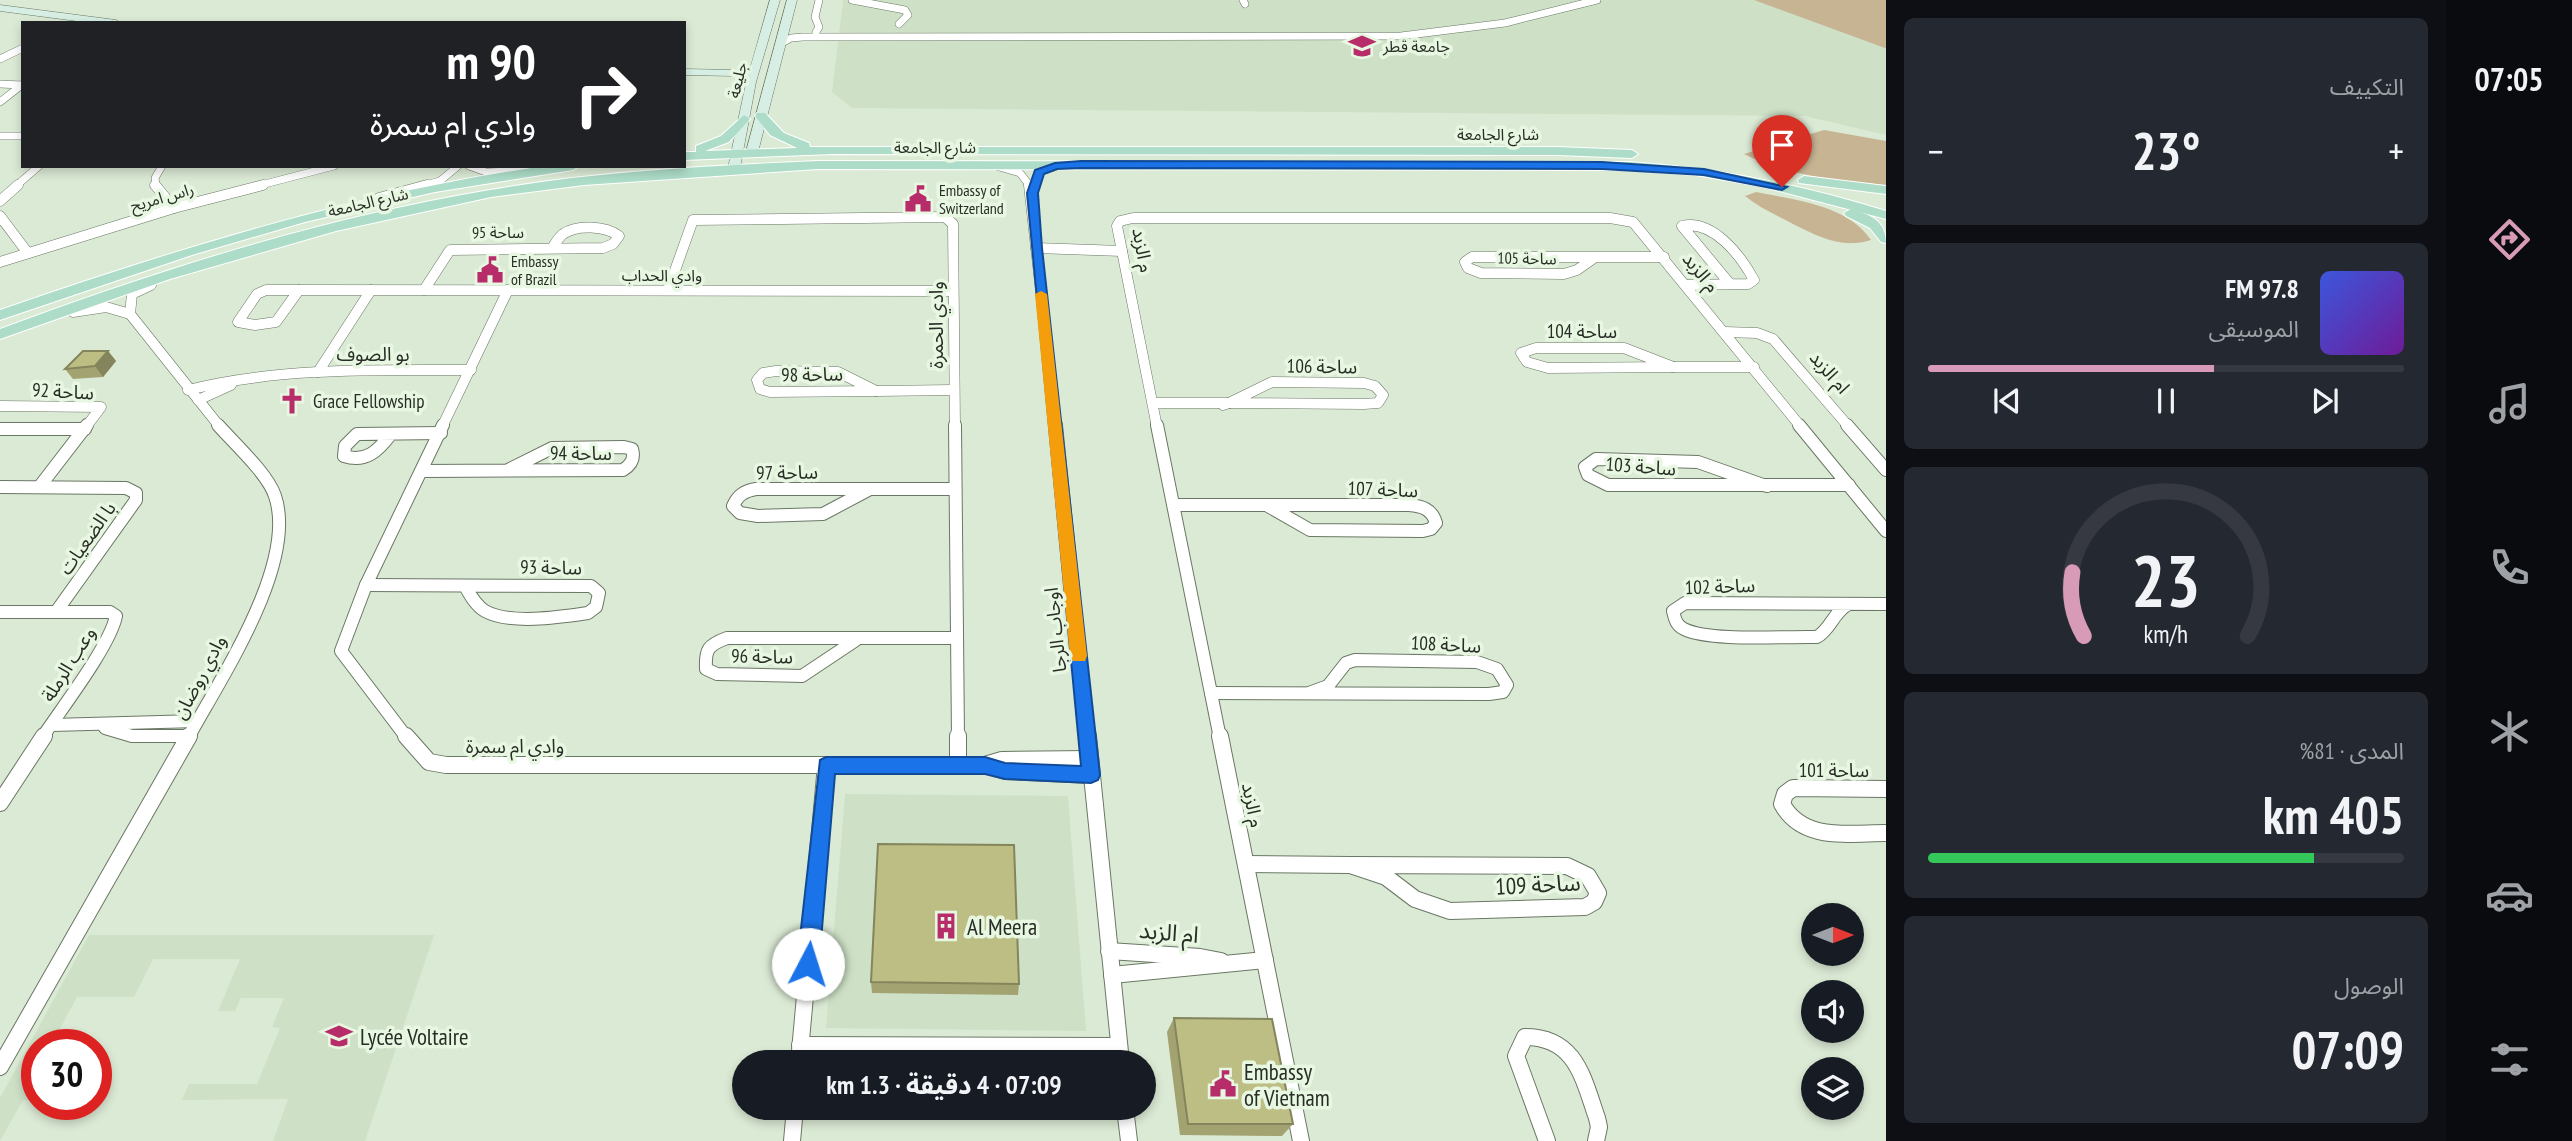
<!DOCTYPE html>
<html lang="ar">
<head>
<meta charset="utf-8">
<style>
	:root { --surface:#171b24; --page:#242831; --text:#f1f3f6; --muted:#9ea1a6; --line:#363941; --accent:#d79ab7 }
	body { margin:0; font-family:"PT Sans Narrow","Noto Sans Arabic",sans-serif; background:var(--page); color:var(--text); direction:rtl; height:100vh; display:flex; flex-direction:column; font-size:26px; white-space:nowrap }
	* { box-sizing:border-box; margin:0 }
	p { font-size:23px; color:var(--muted) }
	.icon { flex:none; width:38px; height:38px; fill:none; stroke:currentColor; stroke-width:2; stroke-linecap:round; stroke-linejoin:round }
	.map { position:relative; flex:1; overflow:hidden; direction:ltr }
	.panel { display:flex; flex-direction:column; gap:18px; padding:18px; background:#0d0f14; width:560px }
	.panel>* { flex:none }
	.top-card { position:absolute; left:21px; top:21px; width:665px; height:147px; border-radius:0px; box-shadow:0 4px 10px #0003; direction:rtl; background:#202124; color:#fff; overflow:hidden }
	.needle { width:46px; rotate:90deg }
	.fabs { position:absolute; left:1801px; top:903px; display:grid; gap:14px }
	.fabs a { display:grid; place-items:center; width:63px; height:63px; border-radius:50%; background:var(--surface); box-shadow:0 4px 10px #0003; font-size:35px }
	.speed { position:absolute; left:21px; top:1029px; display:flex; gap:14px; font-size:35px; font-weight:700; text-align:center }
	.speed>* { display:grid; place-content:center; width:91px; height:91px; border-radius:50%; background:var(--surface); box-shadow:0 4px 10px #0003; line-height:1 }
	.speed .limit { border:10px solid #d22; background:#fff; color:#111 }
	.pin { position:absolute; display:grid; place-items:center; width:60px; height:60px; color:#fff; margin:-72px -30px; border-radius:50% 50% 50% 0; rotate:-45deg; box-shadow:0 0 7px #0007 }
	.pin .icon { rotate:45deg }
	.me { position:absolute; width:77px; margin:-38px; rotate:5deg; stroke-linejoin:round; filter:drop-shadow(0 0 5px #0008) }
	.turn { display:flex; align-items:center; gap:24px; height:147px; padding:0 35px; font-size:32px }
	.turn .icon { width:91px; height:91px; stroke-width:2.5 }
	.turn b { display:block; font-size:49px; line-height:60px }
	.big { font-size:52px; font-weight:700; line-height:1.1 }
	.panel .card { flex:1; display:flex; flex-direction:column; justify-content:center; gap:10px; min-width:0; padding:0 24px; border-radius:10px; background:var(--page) }
	.panel .dial { align-items:center; gap:0 }
	.dial svg { height:182px; overflow:visible; fill:none; stroke:var(--line); stroke-width:7; stroke-linecap:round; text-anchor:middle }
	.dial text { fill:var(--text); stroke:none }
	.song { display:flex; align-items:center; gap:21px }
	.cover { width:84px; height:84px; border-radius:10px; background:linear-gradient(135deg,hsl(230 70% 55%),hsl(280 70% 35%)) }
	.played { height:7px; border-radius:4px; background:linear-gradient(90deg,var(--accent) 60%,var(--line) 60%) }
	.keys { display:flex; justify-content:space-around; direction:ltr }
	.heat { display:flex; justify-content:space-between; align-items:center; font-size:38px; direction:ltr }
	.charge { height:10px; border-radius:5px; background:linear-gradient(90deg,#34c759 81%,var(--line) 0) }
	.trip { position:absolute; left:732px; top:1050px; width:424px; height:70px; border-radius:35px; background:var(--surface); box-shadow:0 4px 10px #0003; font-weight:700; line-height:70px; text-align:center; direction:rtl }
	main { display:flex; flex:1; min-height:0 }
	.dock { display:flex; flex-direction:column; width:126px; justify-content:space-around; align-items:center; background:#090b0e; color:var(--muted) }
	.dock .icon { width:49px; height:49px }
	.dock .selected { color:var(--accent) }
	.dock b { font-size:32px; color:var(--text) }
	.map>svg:first-child { display:block }
</style>
</head>
<body>
<main>
<nav class="dock">
<b>07:05</b>
<svg class="icon selected" aria-label="directions" viewBox="0 0 24 24"><path d="M12 3l9 9-9 9-9-9zM9 14v-3h6M13 9l2 2-2 2"/></svg>
<svg class="icon" aria-label="music" viewBox="0 0 24 24"><path d="M9 18V5l10-2v13"/><circle cx="6" cy="18" r="3"/><circle cx="16" cy="16" r="3"/></svg>
<svg class="icon" aria-label="phone" viewBox="0 0 24 24"><path d="M5 4h4l2 5-3 2q2 4 5 5l2-3 5 2v4C11 20 4 13 5 4z"/></svg>
<svg class="icon" aria-label="climate" viewBox="0 0 24 24"><path d="M12 3v18M4 7l16 10M4 17L20 7"/></svg>
<svg class="icon" aria-label="car" viewBox="0 0 24 24"><path d="M5 17H2v-5l4-1 3-4h7l3 4 3 1v5h-3M9 17h6M6 11h13"/><circle cx="7" cy="17" r="2"/><circle cx="17" cy="17" r="2"/></svg>
<svg class="icon" aria-label="filters" viewBox="0 0 24 24"><path d="M4 7h16M4 17h16"/><circle cx="9" cy="7" r="2"/><circle cx="15" cy="17" r="2"/></svg>
</nav>
<section class="panel">
<div class="card"><p>التكييف</p>
<div class="heat"><a>−</a><b class="big">23°</b><a>+</a></div>
</div>
<div class="card">
<div class="song"><i class="cover"></i><div><b>97.8 FM</b><p>الموسيقى</p></div></div>
<div class="played"></div>
<div class="keys"><svg class="icon" aria-label="previous" viewBox="0 0 24 24"><path d="M18 5L8 12l10 7zM5 5v14"/></svg><svg class="icon" aria-label="pause" viewBox="0 0 24 24"><path d="M8 5v14M16 5v14"/></svg><svg class="icon" aria-label="next" viewBox="0 0 24 24"><path d="M6 5l10 7-10 7zM19 5v14"/></svg></div>
</div>
<div class="card dial"><svg viewBox="0 0 100 80">
<path d="M14 69A42 42 0 1 1 86 69"/>
<path d="M14 69A42 42 0 0 1 9 41" stroke="#d79ab7"/>
<text x="50" y="56" font-size="32" font-weight="700">23</text>
<text x="50" y="72" font-size="11">km/h</text>
</svg></div>
<div class="card"><p>المدى · 81%</p><b class="big">405 km</b><div class="charge"></div></div>
<div class="card"><p>الوصول</p><b class="big">07:09</b></div>
</section>
<div class="map">
<svg width="1886" height="1141" viewBox="0 0 1886 1141">
	<rect width="100%" height="100%" fill="#dbead5"/>
	<!-- built -->
	<g fill="#cee1c6">
		<path d="M843,0H1886V135L1805,116L852,108L832,92Z"/>
		<path d="M845,794L1068,796L1086,1031L826,1028Z"/>
		<path d="M89,935H434L365,1141H273L288,1099L182,1100L189,1084H257L280,1028L272,1027L284,998H241L235,1011H218L240,959H153L134,997H77L51,1045H37V1100H23L0,1141V1098Z"/>
	</g>
	<!-- green -->
	<g fill="#c7b493">
		<path d="M1754,0H1886V48H1885Z"/>
		<path d="M1824,130L1886,141V185C1837,181 1788,176 1744,154Z"/>
		<path d="M1756,192C1795,200 1848,205 1871,240C1841,249 1820,237 1793,224C1776,215 1760,208 1745,196Z"/>
	</g>
	<g fill="none" stroke-linecap="round" stroke-linejoin="round">
		<!-- street-far3 casing -->
		<g stroke="#6a7764" stroke-width="8">
			<g id="street-far3">
				<path d="M852,0L905,10L908,15L899,24"/>
				<path d="M1243,0L1245,4"/>
				<path d="M816,32L819,27L815,17L819,0"/>
				<path d="M780,44L791,38L803,37L1401,36L1505,23L1597,0"/>
				<path d="M0,59L23,48"/>
				<path d="M0,84L22,85"/>
				<path d="M0,102L23,84"/>
				<path d="M0,136H23"/>
				<path d="M469,166L486,172L529,170"/>
				<path d="M996,166L1020,173L1030,186"/>
				<path d="M16,186L39,166"/>
				<path d="M156,186L155,178L162,166"/>
				<path d="M257,186L334,166"/>
				<path d="M421,186L440,181L458,166"/>
				<path d="M1034,186L1039,172L1061,165"/>
			</g>
		</g>
		<!-- street-far2 casing -->
		<g stroke="#6a7764" stroke-width="11">
			<g id="street-far2">
				<path d="M155,185L174,208"/>
				<path d="M1029,185L1056,427"/>
				<path d="M1032,193L1035,185"/>
				<path d="M379,198L427,185"/>
				<path d="M0,201L18,185"/>
				<path d="M0,216L27,252"/>
				<path d="M1036,248L1122,251"/>
				<path d="M1594,258L1577,270L1564,274L1481,273L1468,268L1465,262L1472,257H1664"/>
				<path d="M0,262L174,208L263,185"/>
				<path d="M1687,285L1748,284L1754,280C1741,256 1713,219 1682,226L1730,284"/>
				<path d="M266,290H299L276,322L255,325L238,322L257,294Z"/>
				<path d="M299,290L953,291"/>
				<path d="M424,290L450,250L603,248L613,244L619,236C606,226 577,224 563,234C558,238 555,244 552,248"/>
				<path d="M668,290L693,220L945,217L953,224L955,427"/>
				<path d="M73,312L106,307L130,314L220,427"/>
				<path d="M130,314L132,294L151,285"/>
				<path d="M1725,332L1757,333L1773,339L1849,427"/>
				<path d="M1536,348H1624L1673,367L1548,368L1527,362L1521,353Z"/>
				<path d="M1673,367H1754"/>
				<path d="M776,371L838,372L876,391L770,392L760,389L757,380L763,373Z"/>
				<path d="M318,372L371,290"/>
				<path d="M1272,382L1364,383L1375,386L1383,395L1378,403L1364,404L1229,403Z"/>
				<path d="M188,390C281,367 375,370 471,370"/>
				<path d="M876,391L954,390"/>
				<path d="M198,400L231,385"/>
				<path d="M1154,403H1229"/>
				<path d="M1223,405L1229,403"/>
				<path d="M0,406L101,407L86,427"/>
				<path d="M442,427L508,290"/>
				<path d="M1157,427L1117,226L1120,221L1133,218H1610L1633,222L1801,427"/>
			</g>
		</g>
		<!-- street-far1 casing -->
		<g stroke="#6a7764" stroke-width="14">
			<g id="street-far1">
				<path d="M955,425L958,738"/>
				<path d="M1056,425L1088,738"/>
				<path d="M1157,425L1220,738"/>
				<path d="M1799,425L1886,531"/>
				<path d="M1847,425L1886,470"/>
				<path d="M0,429H85"/>
				<path d="M391,434C378,451 366,463 344,456L345,446L357,434L441,433"/>
				<path d="M1596,459L1698,462L1763,485H1608L1588,475L1585,467Z"/>
				<path d="M423,471L623,470C631,465 635,459 632,449L624,447L552,448L508,470"/>
				<path d="M1763,485H1849"/>
				<path d="M1763,485L1767,486"/>
				<path d="M40,486L87,425"/>
				<path d="M0,487L126,488L136,493V500L56,612"/>
				<path d="M756,489H870L823,514L758,516L740,513L733,506C738,495 744,491 756,489Z"/>
				<path d="M870,489H955"/>
				<path d="M1174,505H1409C1422,506 1432,509 1436,523L1431,529L1423,531L1310,530L1268,506"/>
				<path d="M366,585L591,586L599,593L596,607L588,613C561,617 510,625 485,611C476,606 470,595 465,586"/>
				<path d="M1849,604C1834,611 1831,629 1817,637C1785,636 1710,642 1684,629C1676,625 1675,619 1673,611L1685,603L1886,604"/>
				<path d="M0,612H110L116,616C110,646 61,709 42,738"/>
				<path d="M856,640L802,676L717,674L706,669C705,649 708,645 727,638H955"/>
				<path d="M1211,693L1489,694L1503,692L1507,685L1497,669L1477,662L1355,660L1346,663L1328,686L1309,693"/>
				<path d="M52,725L197,721"/>
				<path d="M105,728L132,736H189"/>
				<path d="M188,738C220,679 298,564 275,496C268,474 234,443 218,425"/>
				<path d="M407,738L341,651L366,585L443,425"/>
			</g>
		</g>
		<!-- street casing -->
		<g stroke="#6a7764" stroke-width="18">
			<g id="street">
				<path d="M406,736L429,762L446,765H985L1005,771L1091,775"/>
				<path d="M958,736V765"/>
				<path d="M1088,736L1121,1062"/>
				<path d="M1220,736L1301,1141"/>
				<path d="M985,765L1002,760L1089,759"/>
				<path d="M1886,789L1793,788L1785,794L1782,804C1803,842 1849,833 1886,833"/>
				<path d="M0,803L44,736"/>
				<path d="M1246,864L1350,865"/>
				<path d="M1350,865L1567,866L1588,876L1598,893L1594,902L1585,907L1450,911L1415,899L1386,877Z"/>
				<path d="M1109,951L1200,957L1221,961"/>
				<path d="M1112,975L1265,960"/>
				<path d="M800,1045L1119,1046"/>
				<path d="M799,1062L826,765"/>
				<path d="M0,1067L189,736"/>
				<path d="M1125,1108L1129,1141"/>
				<path d="M792,1141L795,1108"/>
				<path d="M1547,1141L1516,1056L1525,1037C1576,1037 1583,1078 1597,1118L1599,1127L1596,1141"/>
			</g>
		</g>
		<!-- secondary casing -->
		<g stroke="#6a7764" stroke-width="1">
			<g id="secondary">
				<path d="M770,0H780L756,82L740,168L734,171L728,168L746,83L735,76L684,75V69L737,70L748,75Z"/>
				<path d="M787,0H797L758,152L752,155L746,152Z"/>
				<path d="M0,5L116,20L121,23H92L0,11Z"/>
			</g>
		</g>
		<!-- primary casing -->
		<g stroke="#fff" stroke-width="2">
			<g id="primary">
				<path d="M757,113H765L784,133L809,143L810,147H1557L1632,150L1638,154L1632,158L1557,155L833,154L684,160V152H696V146L721,136L744,115L750,119L729,142L705,151L797,148L770,135L755,116Z"/>
				<path d="M818,161L1630,162C1718,168 1802,185 1886,211V219L1760,186L1695,175L1630,170L818,169L584,185L491,197L336,231L170,279L0,339V329C159,270 322,218 490,190C598,171 708,166 818,161Z"/>
				<path d="M545,166H579L573,170L435,192L305,222L192,255L0,320V310C179,248 357,193 545,166Z"/>
				<path d="M1804,176L1886,186V194L1799,183L1798,180Z"/>
				<path d="M1851,209C1871,215 1886,221 1886,243L1881,242L1870,228L1846,216L1844,213Z"/>
			</g>
		</g>
		<!-- street-far3 -->
		<use href="#street-far3" stroke="#fff" stroke-width="7"/>
		<!-- street-far2 -->
		<use href="#street-far2" stroke="#fff" stroke-width="10"/>
		<!-- street-far1 -->
		<use href="#street-far1" stroke="#fff" stroke-width="12"/>
		<!-- street -->
		<use href="#street" stroke="#fff" stroke-width="16"/>
		<!-- secondary -->
		<use href="#secondary" fill="#d6eee3" fill-rule="evenodd"/>
		<!-- primary -->
		<use href="#primary" fill="#adddc8" fill-rule="evenodd"/>
	</g>
	<!-- wall -->
	<g fill="#a3a372">
		<path d="M108,351L116,361L103,377L73,379L65,369Z"/>
		<path d="M871,982L1019,984L1018,995L872,993Z"/>
		<path d="M1174,1018L1293,1124L1282,1136L1180,1135L1167,1032Z"/>
	</g>
	<!-- shaded-wall -->
	<path fill="#84855c" d="M108,351L116,361L103,377L95,366Z"/>
	<!-- building -->
	<g fill="#bdbe84" stroke="#84855c" stroke-width="2">
		<path d="M83,351H108L95,366L65,369Z"/>
		<path d="M878,844L1014,845L1019,984L871,982Z"/>
		<path d="M1174,1018L1272,1019L1293,1124H1188Z"/>
	</g>
	<!-- route -->
	<path fill="#1a73e8" stroke="#114b97" stroke-width="2" d="M1081,161L1602,162L1704,169L1787,187L1782,190L1704,175L1602,169L1081,168L1057,169L1044,174L1038,193L1042,248L1100,775L1098,780L1091,783L1005,779L985,774H835L819,964L815,971L808,974L800,971L797,964L820,760L826,757H985L1005,763L1081,766L1027,193L1035,170L1055,163Z"/>
	<!-- slow -->
	<path fill="#f59e0b" d="M1041,291L1047,294L1087,656L1085,661H1073L1070,656L1035,294Z"/>
	<!-- icons -->
	<defs>
		<g id="university-bare" transform="scale(2.1)"><path d="M0-5L7-2L0 1L-7-2ZM-4 1L0 2.5L4 1V4Q0 6-4 4Z" fill="#b72d69" stroke="#e8f7e2" stroke-width="2.5" paint-order="stroke"/></g>
		<g id="civic-bare" transform="scale(2.1)"><path d="M-.6-6.5H3V-4.5H.6V-3L4-1V1h2V6H-6V1h2V-1L-.6-3ZM-1.2 2.5V6h2.4V2.5Z" fill="#b72d69" stroke="#e8f7e2" stroke-width="2.5" paint-order="stroke"/></g>
		<g id="church-bare" transform="scale(2.1)"><path d="M-1.2-6h2.4v3.5h3.3v2.4h-3.3V6h-2.4V-.1h-3.3v-2.4h3.3Z" fill="#b72d69" stroke="#e8f7e2" stroke-width="2.5" paint-order="stroke"/></g>
		<g id="building-bare" transform="scale(2.1)"><path d="M-4-6H4V6H1V3H-1V6H-4ZM-2.5-4.3h1.7v1.8h-1.7ZM.8-4.3h1.7v1.8H.8ZM-2.5-1h1.7V.8h-1.7ZM.8-1h1.7V.8H.8Z" fill="#b72d69" stroke="#e8f7e2" stroke-width="2.5" paint-order="stroke"/></g>
		<g id="school-bare" transform="scale(2.1)"><path d="M0-5L7-2L0 1L-7-2ZM-4 1L0 2.5L4 1V4Q0 6-4 4Z" fill="#b72d69" stroke="#e8f7e2" stroke-width="2.5" paint-order="stroke"/></g>
	</defs>
	<g fill-rule="evenodd">
		<use href="#university-bare" x="1362" y="46"/>
		<use href="#civic-bare" x="918" y="199"/>
		<use href="#civic-bare" x="490" y="270"/>
		<use href="#church-bare" x="292" y="401"/>
		<use href="#building-bare" x="946" y="926"/>
		<use href="#school-bare" x="339" y="1036"/>
		<use href="#civic-bare" x="1223" y="1084"/>
	</g>
	<g text-anchor="middle" dominant-baseline="central" stroke-width="7" stroke-linejoin="round" paint-order="stroke">
		<!-- far-poi labels -->
		<g font-size="16" fill="#282d25" stroke="#e8f7e2" text-anchor="start">
			<text x="1383" y="46">جامعة قطر</text>
			<text x="939" y="190">Embassy of<tspan x="939" dy="18">Switzerland</tspan></text>
			<text x="511" y="261">Embassy<tspan x="511" dy="18">of Brazil</tspan></text>
		</g>
		<!-- far-street labels -->
		<g font-size="16" fill="#282d25" stroke="#e8f7e2">
			<text transform="translate(737 80) rotate(-76)">جليعة</text>
			<text x="1498" y="134">شارع الجامعة</text>
			<text x="935" y="147">شارع الجامعة</text>
			<text transform="translate(162 197) rotate(-16)">راس امريح</text>
			<text transform="translate(368 202) rotate(-13)">شارع الجامعة</text>
			<text x="498" y="232">ساحة 95</text>
			<text transform="translate(1527 258) rotate(1)">ساحة 105</text>
			<text x="662" y="275">وادي الحداب</text>
		</g>
		<!-- street labels -->
		<g font-size="19" fill="#282d25" stroke="#e8f7e2">
			<text transform="translate(1143 250) rotate(80)">م الزبد</text>
			<text transform="translate(1701 272) rotate(51)">م الزبد</text>
			<text transform="translate(936 325) rotate(-90)">وادي الحمرة</text>
			<text x="1582" y="331">ساحة 104</text>
			<text x="373" y="354">بو الصوف</text>
			<text transform="translate(1322 366) rotate(1)">ساحة 106</text>
			<text transform="translate(1830 372) rotate(49)">ام الزبد</text>
			<text transform="translate(812 374) rotate(-1)">ساحة 98</text>
			<text transform="translate(63 391) rotate(3)">ساحة 92</text>
			<text x="581" y="453">ساحة 94</text>
			<text transform="translate(1641 466) rotate(4)">ساحة 103</text>
			<text transform="translate(787 472) rotate(-1)">ساحة 97</text>
			<text transform="translate(1383 489) rotate(2)">ساحة 107</text>
			<text transform="translate(87 538) rotate(-55)">با الضعيات</text>
			<text transform="translate(551 567) rotate(1)">ساحة 93</text>
			<text transform="translate(1720 586) rotate(-2)">ساحة 102</text>
			<text transform="translate(1055 630) rotate(-96)">اوجاب الرجا</text>
			<text transform="translate(1446 644) rotate(3)">ساحة 108</text>
			<text transform="translate(762 656) rotate(1)">ساحة 96</text>
			<text transform="translate(68 664) rotate(-58)">وعب الرملة</text>
			<text transform="translate(199 677) rotate(-62)">وادي روضان</text>
			<text x="515" y="746">وادي ام سمرة</text>
			<text x="1834" y="770">ساحة 101</text>
			<text transform="translate(1253 805) rotate(79)">م الزبد</text>
		</g>
		<!-- poi labels -->
		<g font-size="19" fill="#282d25" stroke="#e8f7e2" text-anchor="start">
			<text x="313" y="401">Grace Fellowship</text>
		</g>
		<!-- near-street labels -->
		<g font-size="23" fill="#282d25" stroke="#e8f7e2">
			<text transform="translate(1538 884) rotate(-3)">ساحة 109</text>
			<text transform="translate(1169 932) rotate(5)">ام الزبد</text>
		</g>
		<!-- near-poi labels -->
		<g font-size="23" fill="#282d25" stroke="#e8f7e2" text-anchor="start">
			<text x="967" y="926">Al Meera</text>
			<text x="360" y="1036">Lycée Voltaire</text>
			<text x="1244" y="1071">Embassy<tspan x="1244" dy="26">of Vietnam</tspan></text>
		</g>
	</g>
</svg>
<div class="fabs">
<a><svg class="needle" viewBox="-14 -14 28 28"><path d="M0-13l5 13h-10z" fill="#e53935"/><path d="M0 13l5-13h-10z" fill="#9ea1a6"/></svg></a>
<a><svg class="icon" aria-label="sound" viewBox="0 0 24 24"><path d="M4 9h4l5-4v14l-5-4H4zM17 9q2 3 0 6"/></svg></a>
<a><svg class="icon" aria-label="layers" viewBox="0 0 24 24"><path d="M12 4l9 5-9 5-9-5zM3 14l9 5 9-5"/></svg></a>
</div>
<div class="speed"><div class="limit">30</div></div>
<div class="pin" style="left:1782px;top:187px;background:#d93025"><svg class="icon" aria-label="arrive" viewBox="0 0 24 24"><path d="M6 21V4h12l-3 4 3 4H6"/></svg></div>
<svg class="me" style="left:808px;top:964px" viewBox="-20 -20 40 40"><circle r="19" fill="#fff"/><path d="M0-13L10 11 0 6-10 11z" fill="#1a73e8"/></svg>
<div class="trip">07:09 · 4 دقيقة · 1.3 km</div>
<div class="top-card">
<div class="turn"><svg class="icon" aria-label="right" viewBox="0 0 24 24"><path d="M7 20v-9h11M14 6l5 5-5 5"/></svg><div><b>90 m</b>وادي ام سمرة</div></div>
</div>
</div>
</main>
</body>
</html>
